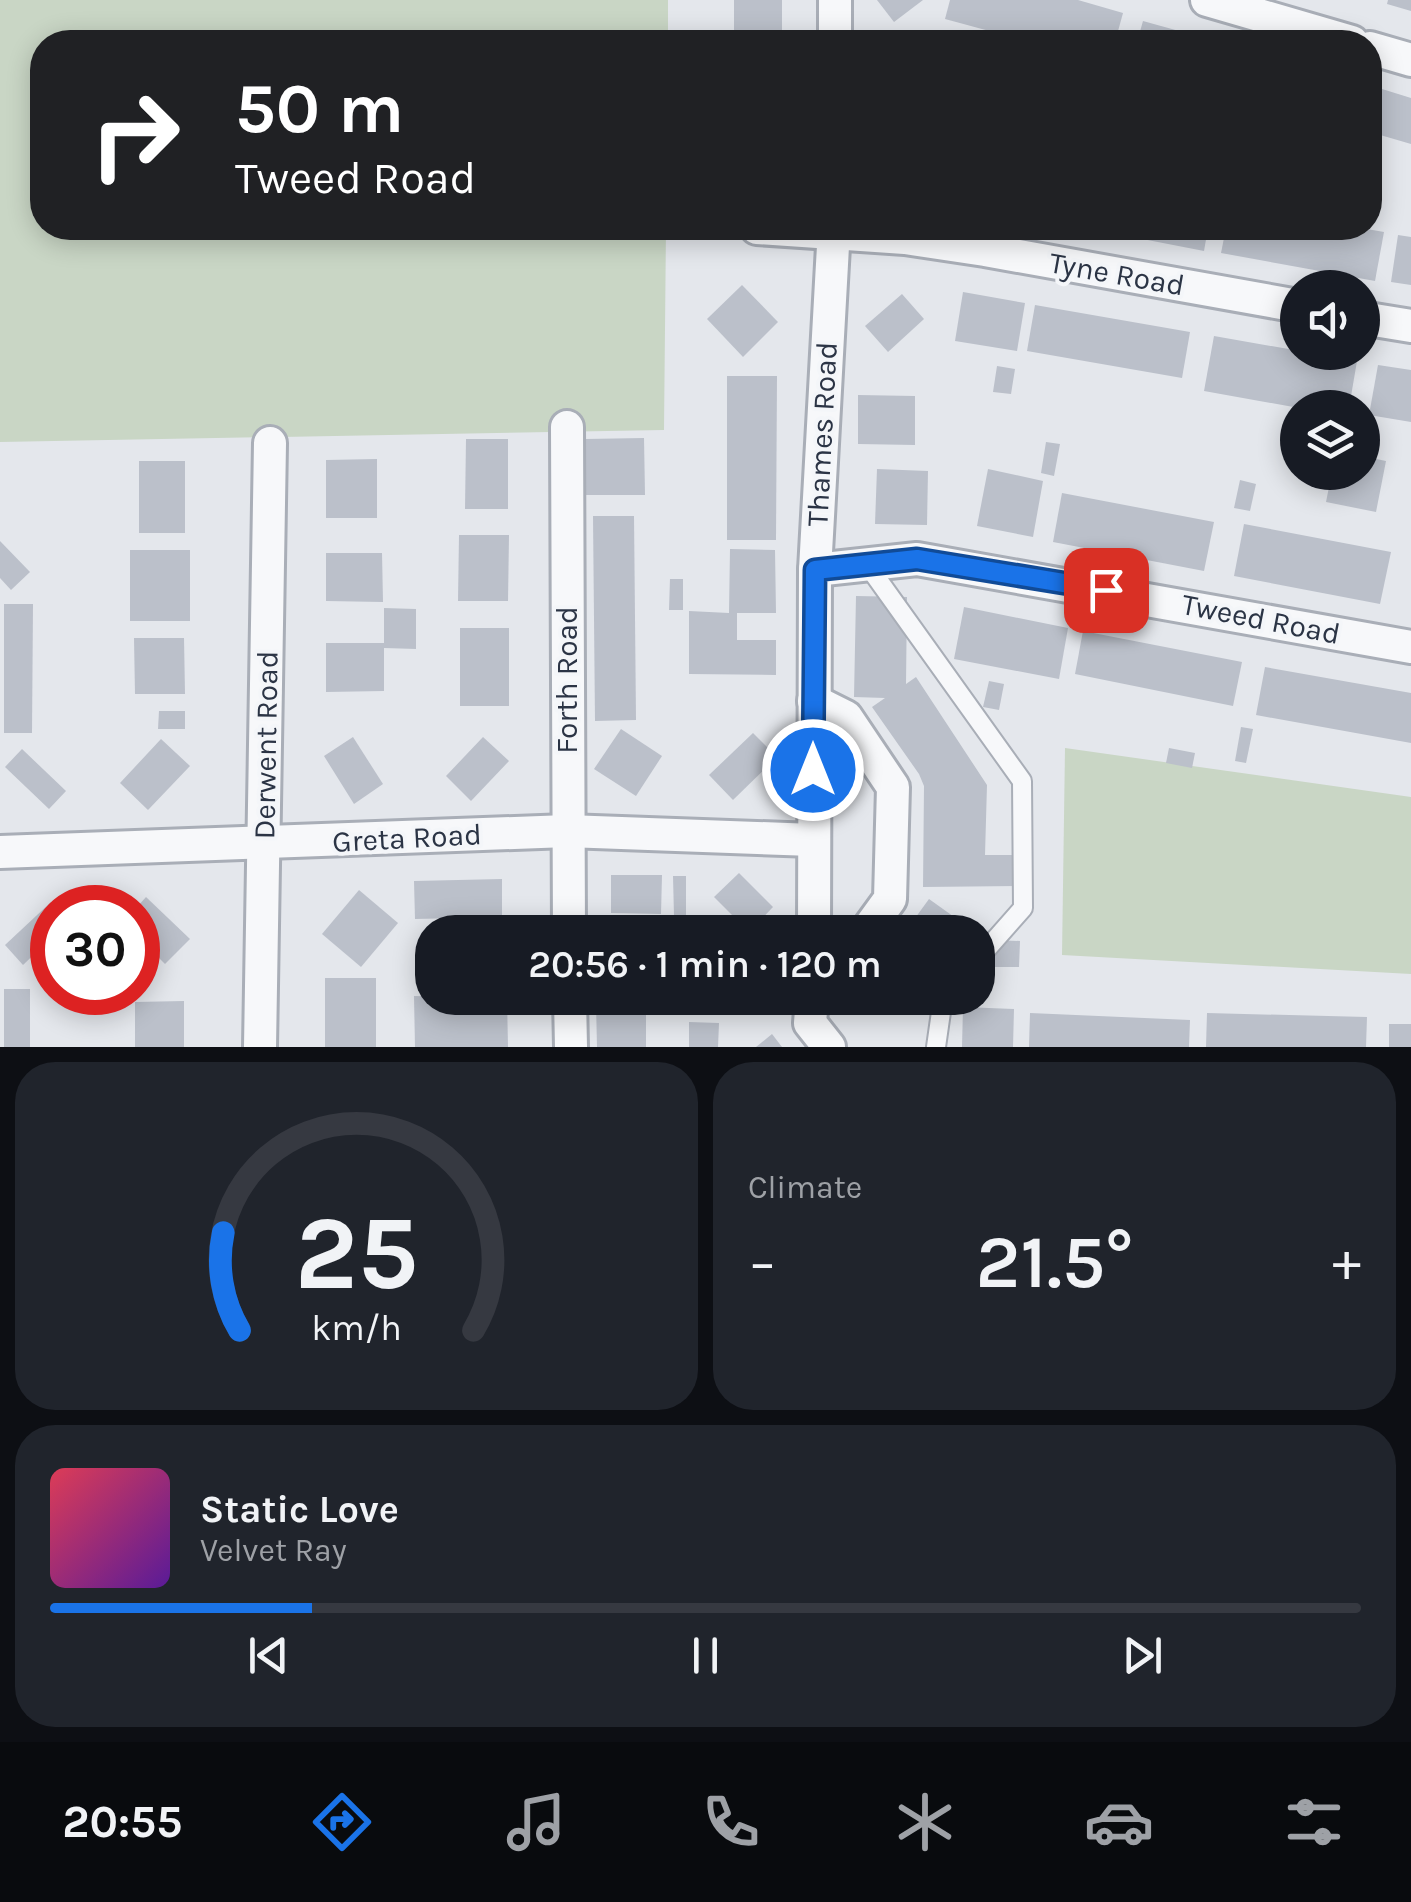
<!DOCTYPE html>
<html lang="en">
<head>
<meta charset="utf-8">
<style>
	:root { --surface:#171b24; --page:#20242c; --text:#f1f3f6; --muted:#9ea1a6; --line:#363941; --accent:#1a73e8 }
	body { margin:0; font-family:Karla,sans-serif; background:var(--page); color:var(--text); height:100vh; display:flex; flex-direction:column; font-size:38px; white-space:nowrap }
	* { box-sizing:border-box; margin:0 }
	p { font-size:32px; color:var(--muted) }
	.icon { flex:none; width:55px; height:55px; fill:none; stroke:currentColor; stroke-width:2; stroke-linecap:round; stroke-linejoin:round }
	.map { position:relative; height:1047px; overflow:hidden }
	.drawer { display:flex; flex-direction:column; gap:15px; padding:15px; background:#0d0f14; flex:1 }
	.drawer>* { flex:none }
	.top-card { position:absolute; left:30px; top:30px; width:1352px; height:210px; border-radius:40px; box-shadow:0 5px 25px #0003; background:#202124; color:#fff; overflow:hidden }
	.buttons { position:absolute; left:1280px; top:270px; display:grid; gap:20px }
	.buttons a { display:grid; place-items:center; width:100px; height:100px; border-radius:50%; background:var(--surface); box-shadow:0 5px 25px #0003; font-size:50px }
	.speed { position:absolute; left:30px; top:885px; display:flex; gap:20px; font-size:50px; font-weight:700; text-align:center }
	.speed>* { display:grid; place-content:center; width:130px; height:130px; border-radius:50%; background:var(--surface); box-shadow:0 5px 25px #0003; line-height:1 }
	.speed .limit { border:15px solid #d22; background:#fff; color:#111 }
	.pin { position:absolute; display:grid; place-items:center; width:85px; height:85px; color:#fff; margin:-42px; border-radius:20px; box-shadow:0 5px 15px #0006 }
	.me { position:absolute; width:110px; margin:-55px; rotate:0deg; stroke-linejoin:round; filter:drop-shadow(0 0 8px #0008) }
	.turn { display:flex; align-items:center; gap:35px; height:210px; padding:0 40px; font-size:45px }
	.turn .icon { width:130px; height:130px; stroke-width:2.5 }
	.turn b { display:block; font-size:70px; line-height:85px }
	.big { font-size:75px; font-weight:600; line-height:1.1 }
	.drawer .card { flex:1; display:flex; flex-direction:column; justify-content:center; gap:15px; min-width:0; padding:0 35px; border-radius:40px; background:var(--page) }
	.drawer .dial { align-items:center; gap:0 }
	.dial svg { height:260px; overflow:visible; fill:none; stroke:var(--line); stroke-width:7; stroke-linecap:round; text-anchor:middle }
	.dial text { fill:var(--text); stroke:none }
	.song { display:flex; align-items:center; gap:30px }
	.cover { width:120px; height:120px; border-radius:15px; background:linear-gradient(135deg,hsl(350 70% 55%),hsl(270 70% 35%)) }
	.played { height:10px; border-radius:5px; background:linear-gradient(90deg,var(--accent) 20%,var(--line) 20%) }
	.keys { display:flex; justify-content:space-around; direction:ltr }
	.heat { display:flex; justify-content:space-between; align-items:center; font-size:55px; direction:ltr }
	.drawer .tiles { flex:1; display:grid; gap:15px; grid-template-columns:1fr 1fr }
	.card:last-child { grid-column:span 2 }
	.trip { position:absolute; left:415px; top:915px; width:580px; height:100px; border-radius:40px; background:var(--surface); box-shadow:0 5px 25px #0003; font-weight:600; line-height:100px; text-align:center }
	.tabs { display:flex; height:160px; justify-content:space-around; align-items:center; background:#090b0e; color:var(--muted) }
	.tabs .icon { width:70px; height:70px }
	.tabs .selected { color:var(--accent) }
	.tabs b { font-size:45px; color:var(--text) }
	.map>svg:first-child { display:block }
</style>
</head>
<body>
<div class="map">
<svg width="1411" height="1047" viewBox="0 0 1411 1047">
	<rect width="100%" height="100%" fill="#e4e7ec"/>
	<!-- green -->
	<g fill="#c9d6c5">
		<path d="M0,0H668V42H42V228H666L664,430L0,442Z"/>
		<path d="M1065,748L1411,797V974L1062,955Z"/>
	</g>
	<!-- building -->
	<g fill="#bbc0ca">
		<rect x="734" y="0" width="48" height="42"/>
		<path d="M877,0H923L894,22Z"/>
		<path d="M950,0H1078L1123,13L1115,42H1030L945,19Z"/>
		<path d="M1388,0H1411V11L1387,4Z"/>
		<path d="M1143,21L1215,41V42H1137Z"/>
		<path d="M905,37V42H863V38Z"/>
		<path d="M1382,89L1411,98V144L1370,132Z"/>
		<path d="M1086,228H1208L1204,251Z"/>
		<path d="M1226,228H1361L1384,232L1375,281L1221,253Z"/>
		<path d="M1398,235L1411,237V285L1391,282Z"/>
		<path d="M742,285L778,322L743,357L707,319Z"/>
		<path d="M963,292L1025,303L1017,351L955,341Z"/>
		<path d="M902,294L924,319L888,352L865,326Z"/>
		<path d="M1035,305L1190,332L1182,378L1027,351Z"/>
		<path d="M1214,336L1357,361L1349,408H1299L1204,391Z"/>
		<path d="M1378,365L1411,370V422L1369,415Z"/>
		<path d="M997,366L1015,369L1011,394L993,392Z"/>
		<path d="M727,376H777L776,540H727Z"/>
		<path d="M858,395L915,396V445L858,444Z"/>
		<path d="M644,438L645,495H586L585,439Z"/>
		<path d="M466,439H508V509H465Z"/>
		<path d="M1046,442L1060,444L1054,476L1041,473Z"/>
		<path d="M1362,456L1386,461L1376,512L1326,502L1332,472H1362Z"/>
		<path d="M377,459V518H326V460Z"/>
		<rect x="139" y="461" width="46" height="72"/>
		<path d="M877,469L928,471L927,525L875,524Z"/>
		<path d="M988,469L1043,481L1033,537L977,526Z"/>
		<path d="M1240,480L1256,484L1250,511L1234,508Z"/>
		<path d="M1062,493L1214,522L1204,571L1053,542Z"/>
		<path d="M593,516H634L636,720L595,721Z"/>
		<path d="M1244,524L1391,552L1380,604L1234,576Z"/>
		<path d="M459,535H509L508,601H458Z"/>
		<path d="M0,541L30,572L11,590L0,578Z"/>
		<path d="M730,549L775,550L776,613H737V640H776V675L689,674V611L729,613Z"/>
		<rect x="130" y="550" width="60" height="71"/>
		<path d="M326,553H382L383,602L326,601Z"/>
		<path d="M670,579H683V610H669Z"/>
		<path d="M856,596L907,597L906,684L916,677L987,785L985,855H1017V886L923,887L924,786L919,774L872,707L885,698L854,697Z"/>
		<path d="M4,604H33L32,733H4Z"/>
		<path d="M964,607L1068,628L1059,679L954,659Z"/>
		<path d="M384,608L416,609V649L384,648V691L326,692V643H384Z"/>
		<rect x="460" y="628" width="49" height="78"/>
		<path d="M1083,631L1242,662L1233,706L1075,674Z"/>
		<path d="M134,638H184L185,694H135Z"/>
		<path d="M1265,667L1411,693V743L1256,715Z"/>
		<path d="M989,681L1004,684L999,710L983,707Z"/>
		<path d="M159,711H185V729H158Z"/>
		<path d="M1241,727L1253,729L1246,763L1235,761Z"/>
		<path d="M621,729L662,756L636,796L594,769Z"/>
		<path d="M753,733L777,757L733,800L709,775Z"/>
		<path d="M353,737L383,784L354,804L324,756Z"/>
		<path d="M483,737L509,761L471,801L446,776Z"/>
		<path d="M161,739L190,766L148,810L120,783Z"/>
		<path d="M1169,748L1195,753L1192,768L1166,763Z"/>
		<path d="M22,749L66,791L49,809L5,767Z"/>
		<path d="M739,873L773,907L749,932L714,897Z"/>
		<path d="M611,875H662L661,914L611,913Z"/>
		<path d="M673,876H686V916H674Z"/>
		<path d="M502,879V917L415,919L414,881Z"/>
		<path d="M359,890L398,923L361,967L322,934Z"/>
		<path d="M146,897L190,939L165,964L138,937V906Z"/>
		<path d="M929,899L957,919L948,932H905Z"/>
		<path d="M51,902L56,908L52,937L23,965L5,945Z"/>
		<rect x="596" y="928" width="49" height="4"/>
		<path d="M992,940L1020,941L1019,967H991Z"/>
		<rect x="325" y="978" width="51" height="69"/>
		<rect x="4" y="989" width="26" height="58"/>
		<path d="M414,996L507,998L508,1047H415Z"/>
		<path d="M722,998H773V1015L722,1014Z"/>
		<path d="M184,1001V1047H135V1002Z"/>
		<path d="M646,1002V1047H597L596,1003Z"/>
		<path d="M963,1007L1014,1009L1013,1047H962Z"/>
		<path d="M1030,1013L1190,1020L1189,1047H1029Z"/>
		<path d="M1207,1013L1367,1017L1366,1047H1206Z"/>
		<path d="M689,1022L719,1023L718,1047H689Z"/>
		<rect x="1389" y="1024" width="22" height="23"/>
		<path d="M772,1034L782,1047H756Z"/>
	</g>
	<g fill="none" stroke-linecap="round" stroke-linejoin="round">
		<!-- service casing -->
		<g stroke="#a9aeb7" stroke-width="22">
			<g id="service">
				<path d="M866,563L1022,781L1023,908L978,959"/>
				<path d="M936,1047L943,998"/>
			</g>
		</g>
		<!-- minor casing -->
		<g stroke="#a9aeb7" stroke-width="38">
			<g id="minor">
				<path d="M1207,0L1352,42"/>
				<path d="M835,42V0"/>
				<path d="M1370,48L1411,60"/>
				<path d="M757,228L905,238L985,250L1298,306"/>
				<path d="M1362,318L1411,326"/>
				<path d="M567,427L569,932"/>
				<path d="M815,570L917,559L1411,647"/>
				<path d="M814,701L846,717L893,787L890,899L866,932"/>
				<path d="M0,852L567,831L813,840"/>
				<path d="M814,932L815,570L834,228"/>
				<path d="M570,998L571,1047"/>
				<path d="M812,998L810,1023L829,1047"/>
				<path d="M260,1047L270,443"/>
			</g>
		</g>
		<!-- service -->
		<use href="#service" stroke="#f7f8fa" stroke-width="18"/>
		<!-- minor -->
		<use href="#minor" stroke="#f7f8fa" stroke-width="32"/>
	</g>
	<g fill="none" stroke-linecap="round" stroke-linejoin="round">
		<!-- route casing -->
		<g stroke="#114b97" stroke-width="25">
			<path id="route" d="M813,770L815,570L917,559L1106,590"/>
		</g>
		<!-- route -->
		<use href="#route" stroke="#1a73e8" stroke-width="18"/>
	</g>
	<g text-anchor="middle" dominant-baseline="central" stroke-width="8" stroke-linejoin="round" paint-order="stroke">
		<!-- street labels -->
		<g font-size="30" fill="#2b3445" stroke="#f4f6f9">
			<text transform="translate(1117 274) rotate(10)">Tyne Road</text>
			<text transform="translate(822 434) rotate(-87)">Thames Road</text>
			<text transform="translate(1261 619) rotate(11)">Tweed Road</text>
			<text transform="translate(567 680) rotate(-90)">Forth Road</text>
			<text transform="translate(266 745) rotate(-89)">Derwent Road</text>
			<text transform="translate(407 838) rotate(-3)">Greta Road</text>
		</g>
	</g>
</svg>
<div class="buttons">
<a><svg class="icon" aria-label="sound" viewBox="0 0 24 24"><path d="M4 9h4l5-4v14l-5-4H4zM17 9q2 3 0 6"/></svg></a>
<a><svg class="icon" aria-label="layers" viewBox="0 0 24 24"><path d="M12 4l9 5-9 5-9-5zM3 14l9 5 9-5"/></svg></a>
</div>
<div class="speed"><div class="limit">30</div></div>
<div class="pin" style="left:1106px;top:590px;background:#d93025"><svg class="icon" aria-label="arrive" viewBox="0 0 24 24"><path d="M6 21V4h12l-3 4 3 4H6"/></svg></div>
<svg class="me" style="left:813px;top:770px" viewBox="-20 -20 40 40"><circle r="17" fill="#1a73e8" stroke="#fff" stroke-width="3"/><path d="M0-11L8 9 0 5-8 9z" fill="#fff"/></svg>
<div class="trip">20:56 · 1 min · 120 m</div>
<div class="top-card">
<div class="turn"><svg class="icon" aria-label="right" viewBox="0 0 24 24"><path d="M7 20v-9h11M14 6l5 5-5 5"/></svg><div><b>50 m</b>Tweed Road</div></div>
</div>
</div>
<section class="drawer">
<div class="tiles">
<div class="card dial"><svg viewBox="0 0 100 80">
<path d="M14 69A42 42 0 1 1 86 69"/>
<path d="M14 69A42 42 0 0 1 9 39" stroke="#1a73e8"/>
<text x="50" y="56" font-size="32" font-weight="700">25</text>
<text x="50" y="72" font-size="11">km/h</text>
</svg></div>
<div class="card"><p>Climate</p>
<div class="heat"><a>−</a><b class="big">21.5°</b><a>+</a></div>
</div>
<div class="card">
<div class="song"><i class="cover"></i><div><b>Static Love</b><p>Velvet Ray</p></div></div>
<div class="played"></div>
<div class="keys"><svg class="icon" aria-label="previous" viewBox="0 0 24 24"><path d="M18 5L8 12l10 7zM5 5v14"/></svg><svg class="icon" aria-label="pause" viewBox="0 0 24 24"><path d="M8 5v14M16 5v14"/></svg><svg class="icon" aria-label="next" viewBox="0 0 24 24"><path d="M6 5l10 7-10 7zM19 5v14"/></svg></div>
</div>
</div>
</section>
<nav class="tabs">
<b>20:55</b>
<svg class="icon selected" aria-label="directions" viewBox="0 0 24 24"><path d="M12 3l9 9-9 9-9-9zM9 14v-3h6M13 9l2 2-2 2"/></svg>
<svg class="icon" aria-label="music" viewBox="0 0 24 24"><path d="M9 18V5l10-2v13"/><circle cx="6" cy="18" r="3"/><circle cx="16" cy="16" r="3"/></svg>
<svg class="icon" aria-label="phone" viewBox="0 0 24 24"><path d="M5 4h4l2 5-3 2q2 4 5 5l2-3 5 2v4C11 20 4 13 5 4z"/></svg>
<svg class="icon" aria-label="climate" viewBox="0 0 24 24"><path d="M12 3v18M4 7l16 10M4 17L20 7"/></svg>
<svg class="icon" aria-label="car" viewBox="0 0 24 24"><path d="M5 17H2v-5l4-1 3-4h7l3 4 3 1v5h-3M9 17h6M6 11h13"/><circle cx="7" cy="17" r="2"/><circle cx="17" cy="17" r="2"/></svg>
<svg class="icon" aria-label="filters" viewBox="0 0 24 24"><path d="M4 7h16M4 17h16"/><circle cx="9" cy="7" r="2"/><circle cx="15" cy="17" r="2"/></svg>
</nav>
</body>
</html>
